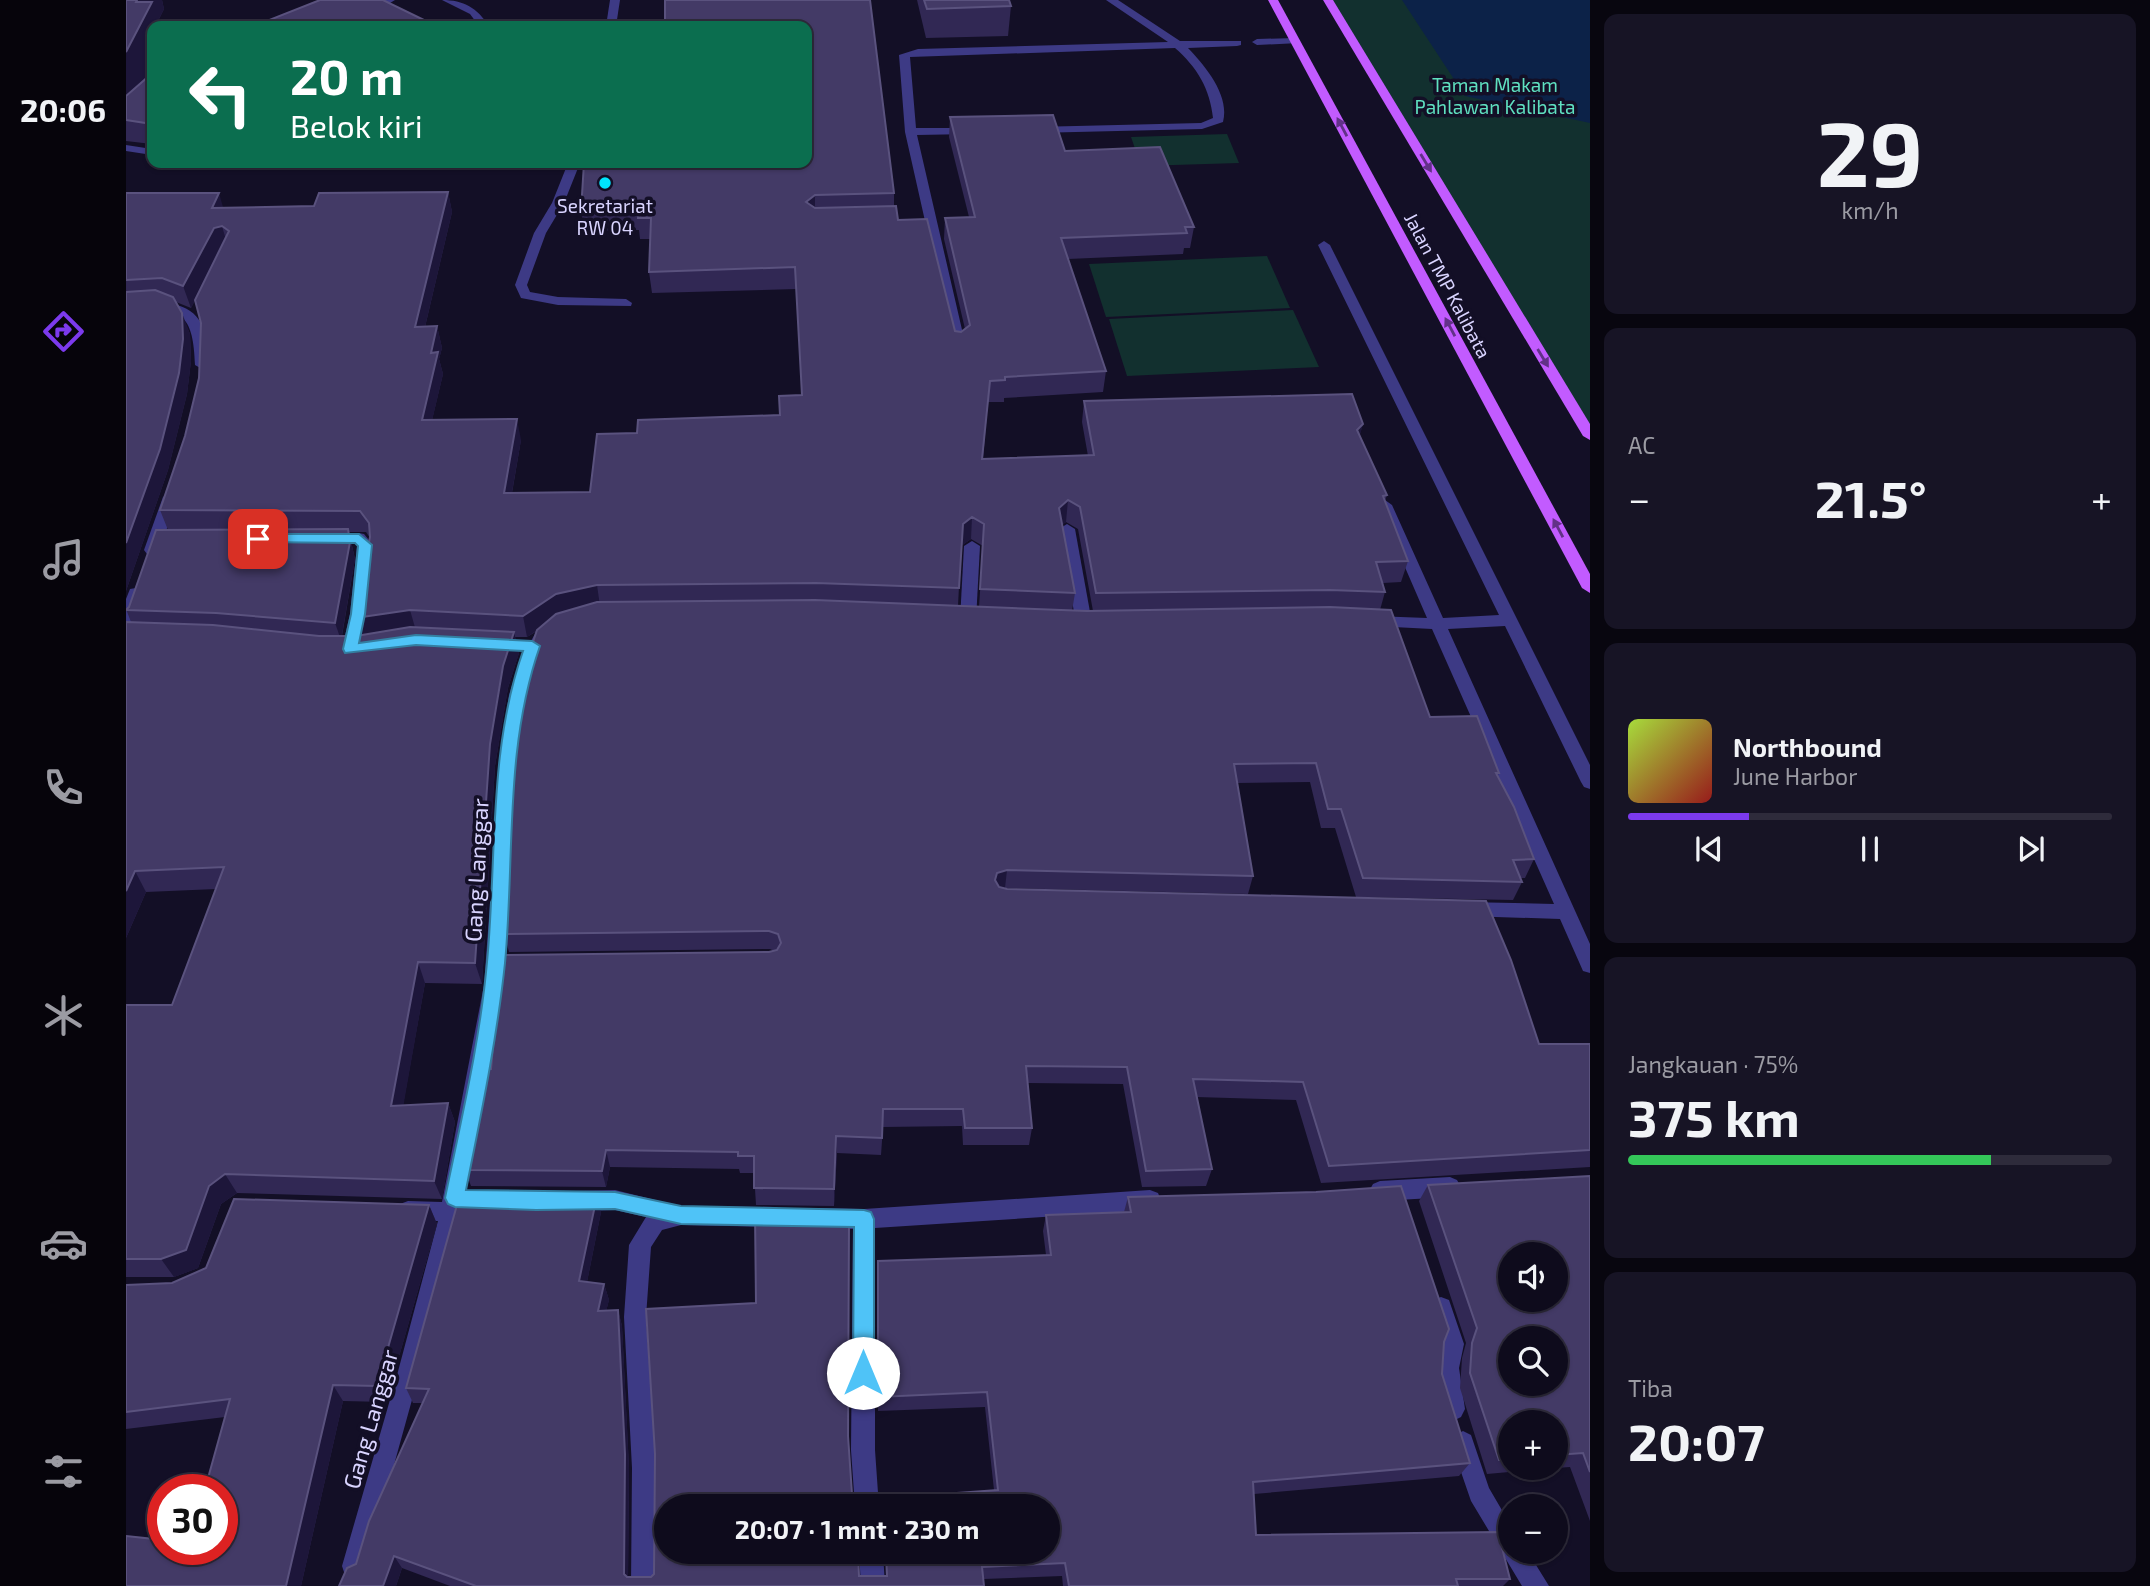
<!DOCTYPE html>
<html lang="id">
<head>
<meta charset="utf-8">
<style>
	:root { --surface:#0e0b1c; --page:#171425; --text:#f1f3f6; --muted:#9b9ba3; --line:#2e2b3b; --accent:#7c3aed }
	body { margin:0; font-family:"Exo 2",sans-serif; background:var(--page); color:var(--text); height:100vh; display:flex; flex-direction:column; font-size:26px; white-space:nowrap }
	* { box-sizing:border-box; margin:0 }
	p { font-size:23px; color:var(--muted) }
	.icon { flex:none; width:38px; height:38px; fill:none; stroke:currentColor; stroke-width:2; stroke-linecap:round; stroke-linejoin:round }
	.map { position:relative; flex:1; overflow:hidden }
	.sheet { display:flex; flex-direction:column; gap:14px; padding:14px; background:#08060f; width:560px }
	.sheet>* { flex:none }
	.top-card { position:absolute; left:21px; top:21px; width:665px; height:147px; border-radius:14px; box-shadow:0 2px 5px #0004,0 0 0 2px var(--line); background:#0b6e4f; color:#fff; overflow:hidden }
	.controls { position:absolute; left:1372px; top:1242px; display:grid; gap:14px }
	.controls a { display:grid; place-items:center; width:70px; height:70px; border-radius:50%; background:var(--surface); box-shadow:0 2px 5px #0004,0 0 0 2px var(--line); font-size:35px }
	.speed { position:absolute; left:21px; top:1474px; display:flex; gap:14px; font-size:35px; font-weight:700; text-align:center }
	.speed>* { display:grid; place-content:center; width:91px; height:91px; border-radius:50%; background:var(--surface); box-shadow:0 2px 5px #0004,0 0 0 2px var(--line); line-height:1 }
	.speed .limit { border:10px solid #d22; background:#fff; color:#111 }
	.pin { position:absolute; display:grid; place-items:center; width:60px; height:60px; color:#fff; margin:-30px; border-radius:14px; box-shadow:0 4px 10px #0006 }
	.me { position:absolute; width:77px; margin:-38px; rotate:0deg; stroke-linejoin:round; filter:drop-shadow(0 0 5px #0008) }
	.turn { display:flex; align-items:center; gap:24px; height:147px; padding:0 28px; font-size:32px }
	.turn .icon { width:91px; height:91px; stroke-width:2.5 }
	.turn b { display:block; font-size:49px; line-height:60px }
	.big { font-size:52px; font-weight:700; line-height:1.1 }
	.sheet .tile { flex:1; display:flex; flex-direction:column; justify-content:center; gap:10px; min-width:0; padding:0 24px; border-radius:14px; background:var(--page) }
	.sheet .dial { align-items:center; gap:0 }
	.dial b { font-size:91px; line-height:1 }
	.song { display:flex; align-items:center; gap:21px }
	.cover { width:84px; height:84px; border-radius:10px; background:linear-gradient(135deg,hsl(80 70% 55%),hsl(0 70% 35%)) }
	.played { height:7px; border-radius:4px; background:linear-gradient(90deg,var(--accent) 25%,var(--line) 25%) }
	.keys { display:flex; justify-content:space-around; direction:ltr }
	.heat { display:flex; justify-content:space-between; align-items:center; font-size:38px; direction:ltr }
	.charge { height:10px; border-radius:5px; background:linear-gradient(90deg,#34c759 75%,var(--line) 0) }
	.trip { position:absolute; left:528px; top:1494px; width:406px; height:70px; border-radius:35px; background:var(--surface); box-shadow:0 2px 5px #0004,0 0 0 2px var(--line); font-weight:700; line-height:70px; text-align:center }
	main { display:flex; flex:1; min-height:0 }
	.menu { display:flex; flex-direction:column; width:126px; justify-content:space-around; align-items:center; background:#06040b; color:var(--muted) }
	.menu .icon { width:49px; height:49px }
	.menu .on { color:var(--accent) }
	.menu b { font-size:32px; color:var(--text) }
	.map>svg:first-child { display:block }
</style>
</head>
<body>
<main>
<nav class="menu">
<b>20:06</b>
<svg class="icon on" aria-label="directions" viewBox="0 0 24 24"><path d="M12 3l9 9-9 9-9-9zM9 14v-3h6M13 9l2 2-2 2"/></svg>
<svg class="icon" aria-label="music" viewBox="0 0 24 24"><path d="M9 18V5l10-2v13"/><circle cx="6" cy="18" r="3"/><circle cx="16" cy="16" r="3"/></svg>
<svg class="icon" aria-label="phone" viewBox="0 0 24 24"><path d="M5 4h4l2 5-3 2q2 4 5 5l2-3 5 2v4C11 20 4 13 5 4z"/></svg>
<svg class="icon" aria-label="climate" viewBox="0 0 24 24"><path d="M12 3v18M4 7l16 10M4 17L20 7"/></svg>
<svg class="icon" aria-label="car" viewBox="0 0 24 24"><path d="M5 17H2v-5l4-1 3-4h7l3 4 3 1v5h-3M9 17h6M6 11h13"/><circle cx="7" cy="17" r="2"/><circle cx="17" cy="17" r="2"/></svg>
<svg class="icon" aria-label="filters" viewBox="0 0 24 24"><path d="M4 7h16M4 17h16"/><circle cx="9" cy="7" r="2"/><circle cx="15" cy="17" r="2"/></svg>
</nav>
<div class="map">
<svg width="1464" height="1586" viewBox="0 0 1464 1586">
	<rect width="100%" height="100%" fill="#130f26"/>
	<!-- green -->
	<g fill="#12302f">
		<path d="M1202,0H1464V437Z"/>
		<path d="M1101,134L1113,163L1015,166L1005,137Z"/>
		<path d="M1141,256L1164,308L980,317L963,264Z"/>
		<path d="M1167,310L1193,367L1001,376L983,319Z"/>
	</g>
	<!-- water -->
	<path fill="#0c2248" d="M1276,0H1464V123L1339,96Z"/>
	<g fill="none" stroke-linecap="round" stroke-linejoin="round">
		<!-- service -->
		<g fill="#3d3a85" fill-rule="evenodd">
			<path d="M243,0H269L264,3L239,5L238,3Z"/>
			<path d="M316,0C338,0 351,8 363,26H353L344,14Z"/>
			<path d="M484,0H494L490,26H480Z"/>
			<path d="M980,0H992L1054,41H1115V45L1111,46L1062,48C1079,66 1104,95 1097,122L1076,129L908,133L902,130L908,127L1075,123L1087,118C1084,89 1071,67 1049,48L784,57L790,128H845L851,131L845,134L791,135L840,347L833,351L828,350L779,132L773,55L792,49L1042,42Z"/>
			<path d="M1169,38L1174,41L1173,43L1131,45L1126,42L1131,39Z"/>
			<path d="M0,145L26,149V155L0,151Z"/>
			<path d="M442,163H454L438,203L420,233L401,285L404,292L432,297L500,299L506,303L505,306L432,305L395,298L389,285L408,233L426,203Z"/>
		</g>
		<!-- minor -->
		<g fill="#3d3a85" fill-rule="evenodd">
			<path d="M1198,241L1204,245L1464,765V789L1458,787L1455,782L1379,626L1322,629L1464,944V973L1457,971L1434,919L1339,916L1332,914L1330,909L1332,904L1339,902L1428,904L1306,629L1248,626L1240,621L1248,616L1301,618L1252,505L1254,502L1259,500L1266,505L1317,618L1373,615L1192,245Z"/>
			<path d="M0,303C35,302 73,297 81,340C83,349 84,360 81,368L76,369L69,365C67,307 52,310 0,311Z"/>
			<path d="M44,492L51,497L34,550L31,554H21L18,550L37,497Z"/>
			<path d="M941,524L949,529L966,623L958,628L950,623L933,529Z"/>
			<path d="M233,533L238,534L247,545L240,614L232,649L224,655L216,649L224,614L231,546L229,543L203,544L195,539L203,534Z"/>
			<path d="M846,541L854,546L850,620L842,625L834,620L838,546Z"/>
			<path d="M10,588L18,593L8,623L0,628V599L4,589Z"/>
			<path d="M415,632L423,638C373,721 387,875 379,973C371,1050 354,1132 336,1208L338,1212L240,1566L237,1575L228,1578L219,1575L216,1566L270,1379L312,1221H282L274,1218L271,1211L274,1204L282,1201L316,1202L358,985L376,740L383,695L394,660L409,634Z"/>
			<path d="M1324,1177L1331,1180L1335,1187L1331,1194L1324,1197L1254,1201L1247,1198L1243,1191L1247,1184L1254,1181Z"/>
			<path d="M489,1190L553,1206L650,1207L658,1210L661,1217L658,1224L650,1227L555,1225L536,1230L525,1247L520,1317L530,1468L529,1586H505L506,1468L498,1317L503,1245L520,1217L489,1210L449,1211L441,1208L438,1201L441,1194L449,1191Z"/>
			<path d="M1024,1190L1032,1193L1035,1200L1032,1207L1024,1210L749,1228V1450L753,1507H729L725,1450L727,1229L685,1228L677,1225L674,1218L677,1211L685,1208L738,1209Z"/>
			<path d="M1315,1297L1323,1300L1338,1344L1333,1368L1339,1409L1335,1417L1327,1421L1319,1417L1310,1376L1316,1344L1304,1308L1307,1300Z"/>
			<path d="M1337,1431L1345,1435L1363,1488L1384,1524V1552H1402L1423,1586H1396L1345,1501L1325,1443L1329,1435Z"/>
			<path d="M733,1552H757L759,1586H735Z"/>
		</g>
		<!-- primary -->
		<g fill="#c25bff" fill-rule="evenodd">
			<path d="M1142,0H1152L1464,574V593L1456,588Z"/>
			<path d="M1197,0H1207L1464,424V440L1457,436Z"/>
		</g>
	</g>
	<!-- wall -->
	<g fill="#312854" fill-rule="evenodd">
		<path d="M0,0H36L38,9L32,21L26,26V63L18,81L26,77V144L0,141Z"/>
		<path d="M744,0L768,193V206L772,220L829,331L835,332L839,329L818,239L819,218L843,217L823,137L824,117L939,151L1068,227L1064,248H1058L1057,254L942,259L980,371L977,392L878,398V402H862L857,459L962,456L956,422L958,401L1237,424L1233,436L1261,495L1259,501L1282,561L1275,582L1257,583L1259,592L1254,610L1304,717L1373,773L1372,775L1408,859L1399,878H1394L1396,882L1387,900L1230,897L1209,828H1195L1184,782L1111,783L1127,876L1122,894L879,888L1413,1044H1464V1167L1195,1183L1170,1100L1070,1097L1086,1169L1080,1186L1016,1187L997,1084L902,1083L906,1128L903,1145H837L836,1126L757,1127L755,1155L711,1153L708,1206L630,1205L628,1173H614L613,1169L484,1167L480,1187L345,1186L339,1170L365,1069L648,951L644,949L383,952L378,934L411,631L401,637H389L393,653L382,688L369,766L356,984L299,983L277,1105L322,1103L329,1122L316,1199L111,1193L95,1204L72,1268L48,1277H0V1005H46L90,889L20,892L0,938V622H5L0,609L3,607L42,530L34,510L59,436L73,378L89,260L65,308L50,302L64,334L65,361L61,394L42,470L0,591V193L97,208L188,206L322,192L326,212L299,327L311,326L316,348L313,359L317,374L306,420L395,440L386,493L464,492L511,433L654,415L676,395L670,289L526,293L523,272L525,239H514L513,230L458,231L455,211L681,163V26H539ZM940,522L952,529L967,611H946L949,593L936,525ZM223,532H240L244,538L229,618L235,635L230,636H216L229,559ZM845,539L857,546L853,607L832,606L835,546Z"/>
		<path d="M791,0H883L885,6L882,36L800,38Z"/>
		<path d="M1464,1176V1521L1444,1467L1430,1468V1423H1384V1468H1426L1361,1474L1334,1388L1336,1358L1340,1343L1293,1201L1302,1185Z"/>
		<path d="M1275,1186L1323,1329L1318,1342L1316,1374L1344,1463L1333,1476L1128,1494L1130,1535L1372,1532L1384,1579L1377,1586H937L936,1576L858,1579V1586H324L276,1568L270,1586H213L221,1568L230,1564L243,1521L297,1403H287L280,1388L334,1194L471,1196L475,1212L461,1282L478,1284L483,1300L480,1311L492,1310L496,1326L503,1468L502,1577H525L528,1574L529,1454L520,1309L630,1303L629,1213L707,1215V1223H723L722,1439L726,1494L734,1496V1500L868,1490L859,1407L752,1411V1261L920,1255L917,1231L920,1215L998,1212L1002,1197L1190,1192ZM541,1507H922V1552H759L760,1576H733L732,1552H541Z"/>
		<path d="M303,1205L311,1224L260,1402L217,1401L175,1586H0L96,1549L99,1417L0,1429V1285L46,1283Z"/>
	</g>
	<!-- shaded-wall -->
	<g fill="#1d163a">
		<path d="M11,0H36L38,9L32,21L34,26H26V63L0,117V52Z"/>
		<path d="M300,21L301,26H288Z"/>
		<path d="M322,192L326,212L294,348L289,327Z"/>
		<path d="M93,193L99,214L96,226L102,247L95,249L65,308L57,286Z"/>
		<path d="M689,195V215L680,202Z"/>
		<path d="M56,313L64,334L65,361L61,394L42,470L0,591V543Z"/>
		<path d="M311,326L316,348L313,359L317,374L301,442L296,420L305,353Z"/>
		<path d="M391,419L395,440L382,515L378,493Z"/>
		<path d="M1237,424L1231,446V430Z"/>
		<path d="M942,500L940,522L930,529L933,508Z"/>
		<path d="M846,517L845,539L835,546L837,524Z"/>
		<path d="M222,529L229,559L215,640L209,623Z"/>
		<path d="M471,585L474,606L434,615L401,637L397,616L430,594Z"/>
		<path d="M284,610L290,631L236,640L229,618Z"/>
		<path d="M388,632L393,653L382,688L369,766L356,984L349,963L364,744L377,666Z"/>
		<path d="M881,870L879,888L870,892L869,880L871,873Z"/>
		<path d="M9,871L20,892L0,938V891Z"/>
		<path d="M292,962L299,983L274,1125L265,1106Z"/>
		<path d="M322,1103L329,1122L316,1199L308,1181Z"/>
		<path d="M710,1136L711,1153L708,1206V1189Z"/>
		<path d="M480,1150L484,1167L480,1187L476,1171Z"/>
		<path d="M99,1174L111,1193L95,1204L72,1268L48,1277L35,1259L83,1186Z"/>
		<path d="M471,1196L475,1212L458,1297L453,1281Z"/>
		<path d="M303,1205L311,1224L260,1402L251,1386Z"/>
		<path d="M478,1284L483,1300L476,1327L472,1311Z"/>
		<path d="M492,1310L496,1326L503,1468L502,1586L498,1574Z"/>
		<path d="M207,1385L217,1401L175,1586H160Z"/>
		<path d="M268,1556L276,1568L270,1586H257Z"/>
	</g>
	<!-- building -->
	<g fill="#433a66" stroke="#5a527e" stroke-width="2" fill-rule="evenodd">
		<path d="M0,0H11L10,2H26L0,52Z"/>
		<path d="M194,0H257L300,21L288,26H137L133,24Z"/>
		<path d="M539,0H744L768,193L689,195L680,202L689,208L770,206L772,220L801,219L829,331L835,332L844,325L819,218L849,217L824,117L927,115L939,151L1034,147L1068,227H1059L1061,233L935,238L980,371L879,377V380L864,381L856,459L968,455L958,401L1226,394L1237,424L1231,430L1261,495L1257,496L1282,561L1250,562L1259,592L1204,590L970,593L954,507L942,500L933,508L949,593L854,589L858,524L846,517L837,524L833,588L690,583L471,585L430,594L397,616L284,610L229,618L244,537L243,523L234,511L34,510L59,436L73,378L75,323L69,300L103,231L96,226L88,228L57,286L36,278L0,280V193H93L86,208L188,206L193,193L322,192L289,327L311,326L305,353L312,352L296,420L391,419L378,493L464,492L471,434L511,433L512,420L654,415L653,396L676,395L669,267L523,272L525,218H512L513,209L455,211L458,163H681V26H539Z"/>
		<path d="M798,0H883L885,6L801,9Z"/>
		<path d="M23,76L26,77V124L0,120V96Z"/>
		<path d="M29,290L47,297L56,313L57,339L53,373L34,449L0,543V292Z"/>
		<path d="M222,529L224,542L209,623L90,613L0,610L3,607L30,530Z"/>
		<path d="M689,600L961,611L1204,607L1265,610L1304,717L1351,716L1373,773H1370L1388,807L1408,859L1387,860L1396,882L1237,878L1215,809H1202L1190,763L1108,764L1127,876L881,870L871,873L869,880L873,887L881,889L1360,901L1385,960L1413,1044H1464V1150L1203,1166L1177,1082L1067,1079L1086,1169L1020,1171L1001,1067L900,1066L906,1128H839L837,1109H757L756,1138L710,1136L708,1189L628,1188V1156H612V1152L480,1150L476,1171L339,1170L356,1069H365L375,955L643,952L651,950L655,943L652,934L643,931L378,934L389,745L403,654L411,630L430,614L471,602Z"/>
		<path d="M0,622L87,625L193,636H230L284,627L388,632L377,666L364,744L349,963L292,962L265,1106L322,1103L308,1181L99,1174L83,1186L60,1250L35,1259H0V1005H46L98,867L9,871L0,891Z"/>
		<path d="M1464,1176V1472L1457,1453L1430,1455V1423H1384V1459L1373,1460L1344,1373L1346,1343L1351,1328L1302,1185ZM1384,1255H1430V1300H1384ZM1384,1339H1430V1384H1384Z"/>
		<path d="M1275,1186L1323,1329L1318,1342L1316,1374L1344,1463L1127,1482L1130,1535L1372,1532L1384,1579H1330L1332,1586H943L939,1563L856,1567L858,1586H350L268,1556L257,1586H213L221,1568L230,1564L243,1521L303,1389L280,1388L334,1194L471,1196L453,1281L478,1284L472,1311L492,1310L499,1454L498,1574L501,1577H525L528,1574L529,1454L520,1309L630,1303L629,1213L707,1215L706,1223H723L722,1436L726,1494L734,1496V1500L872,1490L861,1392L752,1397V1261L925,1255L920,1215L1005,1212L1002,1197L1190,1192ZM541,1507H922V1552H760L761,1576H733L732,1552H541Z"/>
		<path d="M108,1199L303,1205L251,1386L207,1385L160,1586H0V1536L37,1540V1549H96V1489H79L104,1399L0,1412V1285L46,1283L80,1268Z"/>
	</g>
	<!-- one-way arrows -->
	<defs><path id="oneway-solid" d="M-6-.8H1V-3.2L6.5 0L1 3.2V.8H-6Z" transform="scale(1.75)"/></defs>
	<g fill="#623188">
		<use href="#oneway-solid" transform="translate(1216 127) rotate(-118)"/>
		<use href="#oneway-solid" transform="translate(1300 163) rotate(59)"/>
		<use href="#oneway-solid" transform="translate(1324 327) rotate(-118)"/>
		<use href="#oneway-solid" transform="translate(1417 358) rotate(59)"/>
		<use href="#oneway-solid" transform="translate(1432 528) rotate(-118)"/>
	</g>
	<!-- route -->
	<path fill="#4fc3f7" stroke="#337fa1" stroke-width="2" d="M132,534H233L246,545L239,614L233,643L290,635L406,641L414,646C378,749 389,857 379,963C371,1039 355,1115 340,1190L489,1192L555,1206L738,1210L745,1212L748,1219V1373L745,1380L737,1383L730,1380L727,1373L728,1227L555,1224L489,1209L410,1210L329,1207L322,1204L319,1198C335,1120 354,1041 361,962C371,859 362,750 397,651L290,645L219,653L217,649L225,614L232,546L229,543L127,542V535Z"/>
	<!-- markers -->
	<circle fill="#00e5ff" stroke="#130f26" stroke-width="2.5" cx="479" cy="183" r="7"/>
	<g text-anchor="middle" dominant-baseline="central" stroke-width="7" stroke-linejoin="round" paint-order="stroke">
		<!-- far-park labels -->
		<g font-size="19" fill="#5fe0c0" stroke="#130f26">
			<text x="1369" y="84">Taman Makam<tspan x="1369" dy="22">Pahlawan Kalibata</tspan></text>
		</g>
		<!-- far-poi labels -->
		<g font-size="19" fill="#d9d4ff" stroke="#130f26">
			<text x="479" y="205">Sekretariat<tspan x="479" dy="22">RW 04</tspan></text>
		</g>
		<!-- far-street labels -->
		<g font-size="19" fill="#d9d4ff" stroke="#130f26">
			<text transform="translate(1322 285) rotate(62)">Jalan TMP Kalibata</text>
		</g>
		<!-- street labels -->
		<g font-size="23" fill="#d9d4ff" stroke="#130f26">
			<text transform="translate(350 870) rotate(-87)">Gang Langgar</text>
			<text transform="translate(244 1419) rotate(-74)">Gang Langgar</text>
		</g>
	</g>
</svg>
<div class="controls">
<a><svg class="icon" aria-label="sound" viewBox="0 0 24 24"><path d="M4 9h4l5-4v14l-5-4H4zM17 9q2 3 0 6"/></svg></a>
<a><svg class="icon" aria-label="search" viewBox="0 0 24 24"><circle cx="10" cy="10" r="6"/><path d="M15 15l6 6"/></svg></a>
<a>+</a>
<a>−</a>
</div>
<div class="speed"><div class="limit">30</div></div>
<div class="pin" style="left:132px;top:539px;background:#d93025"><svg class="icon" aria-label="arrive" viewBox="0 0 24 24"><path d="M6 21V4h12l-3 4 3 4H6"/></svg></div>
<svg class="me" style="left:737px;top:1373px" viewBox="-20 -20 40 40"><circle r="19" fill="#fff"/><path d="M0-13L10 11 0 6-10 11z" fill="#4fc3f7"/></svg>
<div class="trip">20:07 · 1 mnt · 230 m</div>
<div class="top-card">
<div class="turn"><svg class="icon" aria-label="left" viewBox="0 0 24 24"><path d="M17 20v-9H6M10 6l-5 5 5 5"/></svg><div><b>20 m</b>Belok kiri</div></div>
</div>
</div>
<section class="sheet">
<div class="tile dial"><b>29</b><p>km/h</p></div>
<div class="tile"><p>AC</p>
<div class="heat"><a>−</a><b class="big">21.5°</b><a>+</a></div>
</div>
<div class="tile">
<div class="song"><i class="cover"></i><div><b>Northbound</b><p>June Harbor</p></div></div>
<div class="played"></div>
<div class="keys"><svg class="icon" aria-label="previous" viewBox="0 0 24 24"><path d="M18 5L8 12l10 7zM5 5v14"/></svg><svg class="icon" aria-label="pause" viewBox="0 0 24 24"><path d="M8 5v14M16 5v14"/></svg><svg class="icon" aria-label="next" viewBox="0 0 24 24"><path d="M6 5l10 7-10 7zM19 5v14"/></svg></div>
</div>
<div class="tile"><p>Jangkauan · 75%</p><b class="big">375 km</b><div class="charge"></div></div>
<div class="tile"><p>Tiba</p><b class="big">20:07</b></div>
</section>
</main>
</body>
</html>
